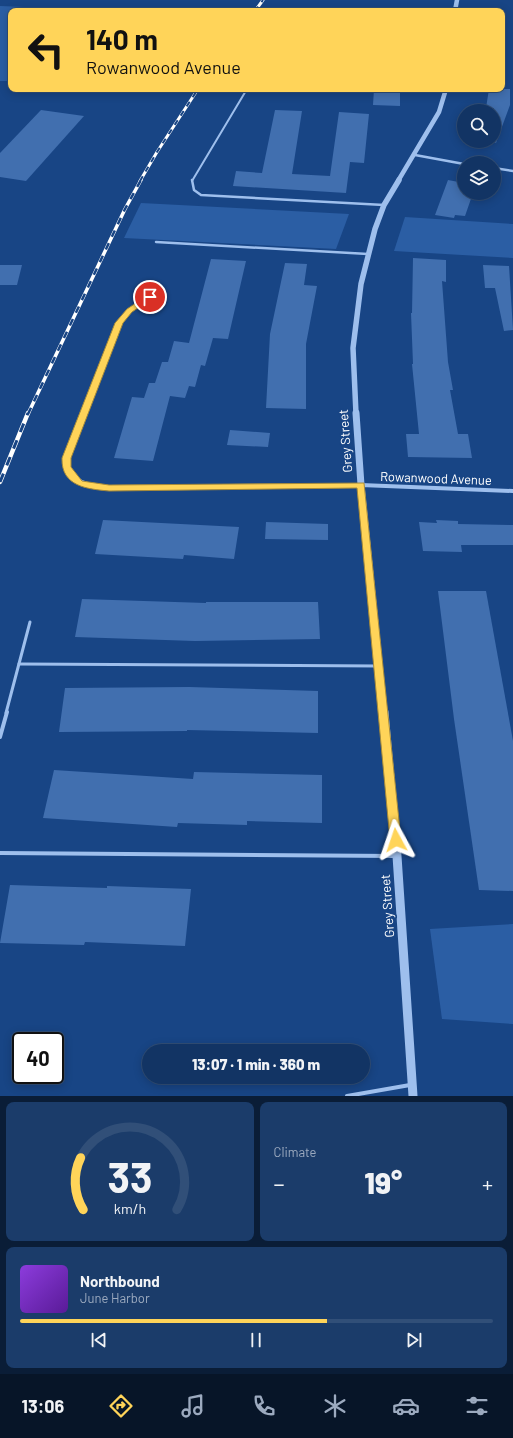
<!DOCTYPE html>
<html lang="en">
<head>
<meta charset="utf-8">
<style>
	:root { --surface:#123464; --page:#1b3c6a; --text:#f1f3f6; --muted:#9caabf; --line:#314f78; --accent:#ffd459 }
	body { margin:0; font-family:Barlow,sans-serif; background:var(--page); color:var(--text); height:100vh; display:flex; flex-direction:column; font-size:15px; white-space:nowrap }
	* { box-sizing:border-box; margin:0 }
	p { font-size:13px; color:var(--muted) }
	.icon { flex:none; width:22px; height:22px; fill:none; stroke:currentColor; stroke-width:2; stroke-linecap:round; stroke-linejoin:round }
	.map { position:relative; height:1096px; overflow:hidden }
	.panel { display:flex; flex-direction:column; gap:6px; padding:6px; background:#0a1d37; flex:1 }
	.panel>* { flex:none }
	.hud { position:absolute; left:8px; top:8px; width:497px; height:84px; border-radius:8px; box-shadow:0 2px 10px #0003,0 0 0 1px var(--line); background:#ffd459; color:#111; overflow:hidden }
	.buttons { position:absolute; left:457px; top:104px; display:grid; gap:8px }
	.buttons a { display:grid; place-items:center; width:44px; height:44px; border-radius:50%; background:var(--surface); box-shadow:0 2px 10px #0003,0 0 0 1px var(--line); font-size:20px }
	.speed { position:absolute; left:12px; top:1032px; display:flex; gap:8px; font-size:20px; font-weight:700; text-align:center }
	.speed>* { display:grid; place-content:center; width:52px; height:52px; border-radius:50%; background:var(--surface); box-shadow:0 2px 10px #0003,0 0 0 1px var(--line); line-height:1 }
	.speed .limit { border:2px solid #111; border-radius:6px; background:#fff; color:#111 }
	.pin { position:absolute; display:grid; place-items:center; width:34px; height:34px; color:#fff; margin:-17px; border:2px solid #fff; border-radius:50%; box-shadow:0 1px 4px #0007 }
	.me { position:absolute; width:44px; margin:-22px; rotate:355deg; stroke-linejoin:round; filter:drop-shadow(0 0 3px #0008) }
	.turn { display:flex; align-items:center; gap:14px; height:84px; padding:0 12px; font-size:18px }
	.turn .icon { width:52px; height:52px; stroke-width:2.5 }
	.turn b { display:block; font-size:28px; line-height:34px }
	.big { font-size:30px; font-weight:800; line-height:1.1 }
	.panel .card { flex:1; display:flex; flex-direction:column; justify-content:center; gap:6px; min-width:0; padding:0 14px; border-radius:8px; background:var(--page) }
	.panel .dial { align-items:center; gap:0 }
	.dial svg { height:104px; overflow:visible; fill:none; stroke:var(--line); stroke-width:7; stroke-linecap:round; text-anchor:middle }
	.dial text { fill:var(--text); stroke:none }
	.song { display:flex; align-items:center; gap:12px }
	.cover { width:48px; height:48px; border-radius:6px; background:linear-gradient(135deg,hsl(270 70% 55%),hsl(270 70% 35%)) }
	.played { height:4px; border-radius:2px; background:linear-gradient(90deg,var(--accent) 65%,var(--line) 65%) }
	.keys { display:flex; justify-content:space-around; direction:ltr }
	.heat { display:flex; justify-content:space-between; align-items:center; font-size:22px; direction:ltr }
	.panel .tiles { flex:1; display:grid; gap:6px; grid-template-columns:1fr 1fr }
	.card:last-child { grid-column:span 2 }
	.trip { position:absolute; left:142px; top:1044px; width:228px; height:40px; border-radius:20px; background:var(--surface); box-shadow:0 2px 10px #0003,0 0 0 1px var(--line); font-weight:800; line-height:40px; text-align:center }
	.dock { display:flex; height:64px; justify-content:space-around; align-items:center; background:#071528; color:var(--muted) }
	.dock .icon { width:28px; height:28px }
	.dock .on { color:var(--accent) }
	.dock b { font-size:18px; color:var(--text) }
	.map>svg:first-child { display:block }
</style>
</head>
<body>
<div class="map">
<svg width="513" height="1096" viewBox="0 0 513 1096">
	<rect width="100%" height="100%" fill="#184585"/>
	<!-- green -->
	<g fill="#2b5ea4">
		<path d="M0,6L76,9L87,11H11V81H0Z"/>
		<path d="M141,203L349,214L336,249L124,238Z"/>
		<path d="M405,217L513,224V258L394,251Z"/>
		<path d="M513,924V1024L442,1019L430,929Z"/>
	</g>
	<!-- building -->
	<g fill="#416faf">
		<path d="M374,89H400V106L373,105Z"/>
		<path d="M489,89H510V105L496,143L494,142V108H486Z"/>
		<path d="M41,110L84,116L26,181L0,177V153Z"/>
		<path d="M275,110L302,111L292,174L330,176L339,112L369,114L364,163L350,162L346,193L233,186L236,171L262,173Z"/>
		<path d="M448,180L464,183V193H473L465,216L455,215L454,218L435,215Z"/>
		<path d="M413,258L446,260V282L442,281L448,362L453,390H450L458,434H468L472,458L408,457L406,434H419L412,364H413L411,313H412Z"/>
		<path d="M211,259L246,261L228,339L213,338L205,366L201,365L195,387L189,386L185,398L170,396L153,461L114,458L132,397L144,398L149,383H155L162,362H168L174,341L189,343Z"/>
		<path d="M285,263L307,264L304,285L317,286L306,344V409L266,408L270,334Z"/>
		<path d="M0,265H22L17,285H0Z"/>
		<path d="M483,265L509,266L513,330L504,331L495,288H485Z"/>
		<path d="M230,430L270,433L268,447L227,445Z"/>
		<path d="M103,520L239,527L234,559L184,555L183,559L95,554Z"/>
		<path d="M436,520L458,521V524L513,525V545H461L462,552L423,551L419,522L437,523Z"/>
		<path d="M266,522L328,524V540L265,539Z"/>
		<path d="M438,591H486L513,741V891L479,890L454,719Z"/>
		<path d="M82,599L206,603V602H318L320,639L195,641L75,637Z"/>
		<path d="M189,687L318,691V733L187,730V731L59,732L65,688Z"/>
		<path d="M54,770L193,779L194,772L322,775V823L247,821V825L178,823L177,827L43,818Z"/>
		<path d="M10,885L107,888V886L191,889L185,946L85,942L84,945L0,943Z"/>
	</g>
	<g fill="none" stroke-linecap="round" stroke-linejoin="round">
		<!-- service-far3 -->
		<path stroke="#9ebfed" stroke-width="2" d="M192,181L247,89"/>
		<!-- service-far2 -->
		<g stroke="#9ebfed" stroke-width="2.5">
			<path d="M192,180L194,190L201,195L384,205"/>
			<path d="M156,242L368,254"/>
		</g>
		<!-- service-far1 -->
		<g stroke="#9ebfed" stroke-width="3">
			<path d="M19,664L379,666"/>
			<path d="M6,713L30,622"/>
		</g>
		<!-- service -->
		<g stroke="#9ebfed" stroke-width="4">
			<path d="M0,737L7,712"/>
			<path d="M0,853L396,856"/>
			<path d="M347,1096L410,1085"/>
		</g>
		<!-- minor-far2 -->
		<g stroke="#9ebfed" stroke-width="2.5">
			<path d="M415,155L464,164"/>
			<path d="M494,168L513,171"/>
		</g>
		<!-- minor-far1 -->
		<path stroke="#9ebfed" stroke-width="3" d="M84,414L119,323L129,310L150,297"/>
		<!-- minor -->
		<path stroke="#9ebfed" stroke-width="4" d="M84,413C69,454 47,482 109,488L361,485L513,491"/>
		<!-- tertiary-far3 -->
		<g stroke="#9ebfed" stroke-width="4.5">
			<path d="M455,11L457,0"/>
			<path d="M398,181L439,112L446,89"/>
		</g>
		<!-- tertiary-far2 -->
		<path stroke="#9ebfed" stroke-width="5.5" d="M356,414L353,348L361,284L375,229L384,205L399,180"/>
		<!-- tertiary-far1 -->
		<path stroke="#9ebfed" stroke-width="7" d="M356,413L361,485L384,713"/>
		<!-- tertiary -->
		<path stroke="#9ebfed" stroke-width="9" d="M384,712L397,856L413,1096"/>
		<!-- rail-far2 casing -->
		<g stroke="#fff" stroke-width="3">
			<g id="rail-far2">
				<path d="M255,11L263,0"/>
				<path d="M140,181L157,152L198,89"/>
			</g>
		</g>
		<!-- rail-far1 casing -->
		<g stroke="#fff" stroke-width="3.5">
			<path id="rail-far1" d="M28,414L125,209L141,180"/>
		</g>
		<!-- rail casing -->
		<g stroke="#fff" stroke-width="4.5">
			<path id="rail" d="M0,482L28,413"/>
		</g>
		<!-- rail-far2 -->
		<use href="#rail-far2" stroke="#184585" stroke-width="2" stroke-dasharray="5.5" stroke-linecap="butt"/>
		<!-- rail-far1 -->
		<use href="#rail-far1" stroke="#184585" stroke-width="2.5" stroke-dasharray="7" stroke-linecap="butt"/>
		<!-- rail -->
		<use href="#rail" stroke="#184585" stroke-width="3" stroke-dasharray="9" stroke-linecap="butt"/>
	</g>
	<!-- route -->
	<path fill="#ffd459" stroke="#a68a3a" d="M148,295H150L154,297L132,312L123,323L71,458V467L82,481L109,485L364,483L401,840L400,843L396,845L392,843L390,840L357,488L109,491C88,489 61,487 62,458L115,323L127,309Z"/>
	<g text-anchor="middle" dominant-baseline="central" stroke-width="3.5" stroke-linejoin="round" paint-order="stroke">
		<!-- street labels -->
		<g font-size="13" fill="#fff" stroke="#184585">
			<text transform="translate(345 441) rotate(-94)">Grey Street</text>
			<text transform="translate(436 478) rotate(2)">Rowanwood Avenue</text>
			<text transform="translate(387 906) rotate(-94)">Grey Street</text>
		</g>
	</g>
</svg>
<div class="buttons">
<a><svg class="icon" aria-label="search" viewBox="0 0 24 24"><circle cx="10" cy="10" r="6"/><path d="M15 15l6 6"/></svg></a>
<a><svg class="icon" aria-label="layers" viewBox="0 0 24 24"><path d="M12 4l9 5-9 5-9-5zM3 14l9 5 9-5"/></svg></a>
</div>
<div class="speed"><div class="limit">40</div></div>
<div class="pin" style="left:150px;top:297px;background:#d93025"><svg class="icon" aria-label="arrive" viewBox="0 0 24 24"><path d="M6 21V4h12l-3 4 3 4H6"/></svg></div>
<svg class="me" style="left:396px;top:840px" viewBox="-20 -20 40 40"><path d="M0-17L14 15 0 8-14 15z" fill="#ffd459" stroke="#fff" stroke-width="4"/></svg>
<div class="trip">13:07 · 1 min · 360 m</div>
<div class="hud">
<div class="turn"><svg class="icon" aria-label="left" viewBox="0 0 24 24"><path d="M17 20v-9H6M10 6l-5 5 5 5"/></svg><div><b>140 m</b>Rowanwood Avenue</div></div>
</div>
</div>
<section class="panel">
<div class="tiles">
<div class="card dial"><svg viewBox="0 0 100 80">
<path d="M14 69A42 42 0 1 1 86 69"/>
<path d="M14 69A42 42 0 0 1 12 29" stroke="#ffd459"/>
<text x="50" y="56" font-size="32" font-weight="700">33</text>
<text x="50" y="72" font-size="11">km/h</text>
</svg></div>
<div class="card"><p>Climate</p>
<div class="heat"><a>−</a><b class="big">19°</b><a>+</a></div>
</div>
<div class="card">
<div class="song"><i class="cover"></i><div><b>Northbound</b><p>June Harbor</p></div></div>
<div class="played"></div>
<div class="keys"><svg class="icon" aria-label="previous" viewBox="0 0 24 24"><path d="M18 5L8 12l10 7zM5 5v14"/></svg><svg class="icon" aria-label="pause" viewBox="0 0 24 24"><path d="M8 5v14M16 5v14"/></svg><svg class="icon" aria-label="next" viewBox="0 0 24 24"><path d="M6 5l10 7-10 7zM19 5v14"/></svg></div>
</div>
</div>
</section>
<nav class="dock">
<b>13:06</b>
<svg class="icon on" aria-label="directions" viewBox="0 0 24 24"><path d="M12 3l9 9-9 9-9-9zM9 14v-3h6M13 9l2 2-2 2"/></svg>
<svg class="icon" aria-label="music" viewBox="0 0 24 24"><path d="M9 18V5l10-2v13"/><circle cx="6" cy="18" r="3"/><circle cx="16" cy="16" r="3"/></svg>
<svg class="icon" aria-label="phone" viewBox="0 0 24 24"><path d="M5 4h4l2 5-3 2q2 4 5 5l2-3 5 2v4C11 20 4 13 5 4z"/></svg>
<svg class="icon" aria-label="climate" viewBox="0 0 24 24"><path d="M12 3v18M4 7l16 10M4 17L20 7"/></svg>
<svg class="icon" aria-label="car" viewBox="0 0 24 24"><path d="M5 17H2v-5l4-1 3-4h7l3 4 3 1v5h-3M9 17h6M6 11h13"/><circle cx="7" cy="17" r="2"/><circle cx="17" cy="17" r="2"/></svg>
<svg class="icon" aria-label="filters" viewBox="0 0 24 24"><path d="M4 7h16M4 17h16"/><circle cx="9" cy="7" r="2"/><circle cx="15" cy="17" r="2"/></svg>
</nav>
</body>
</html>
